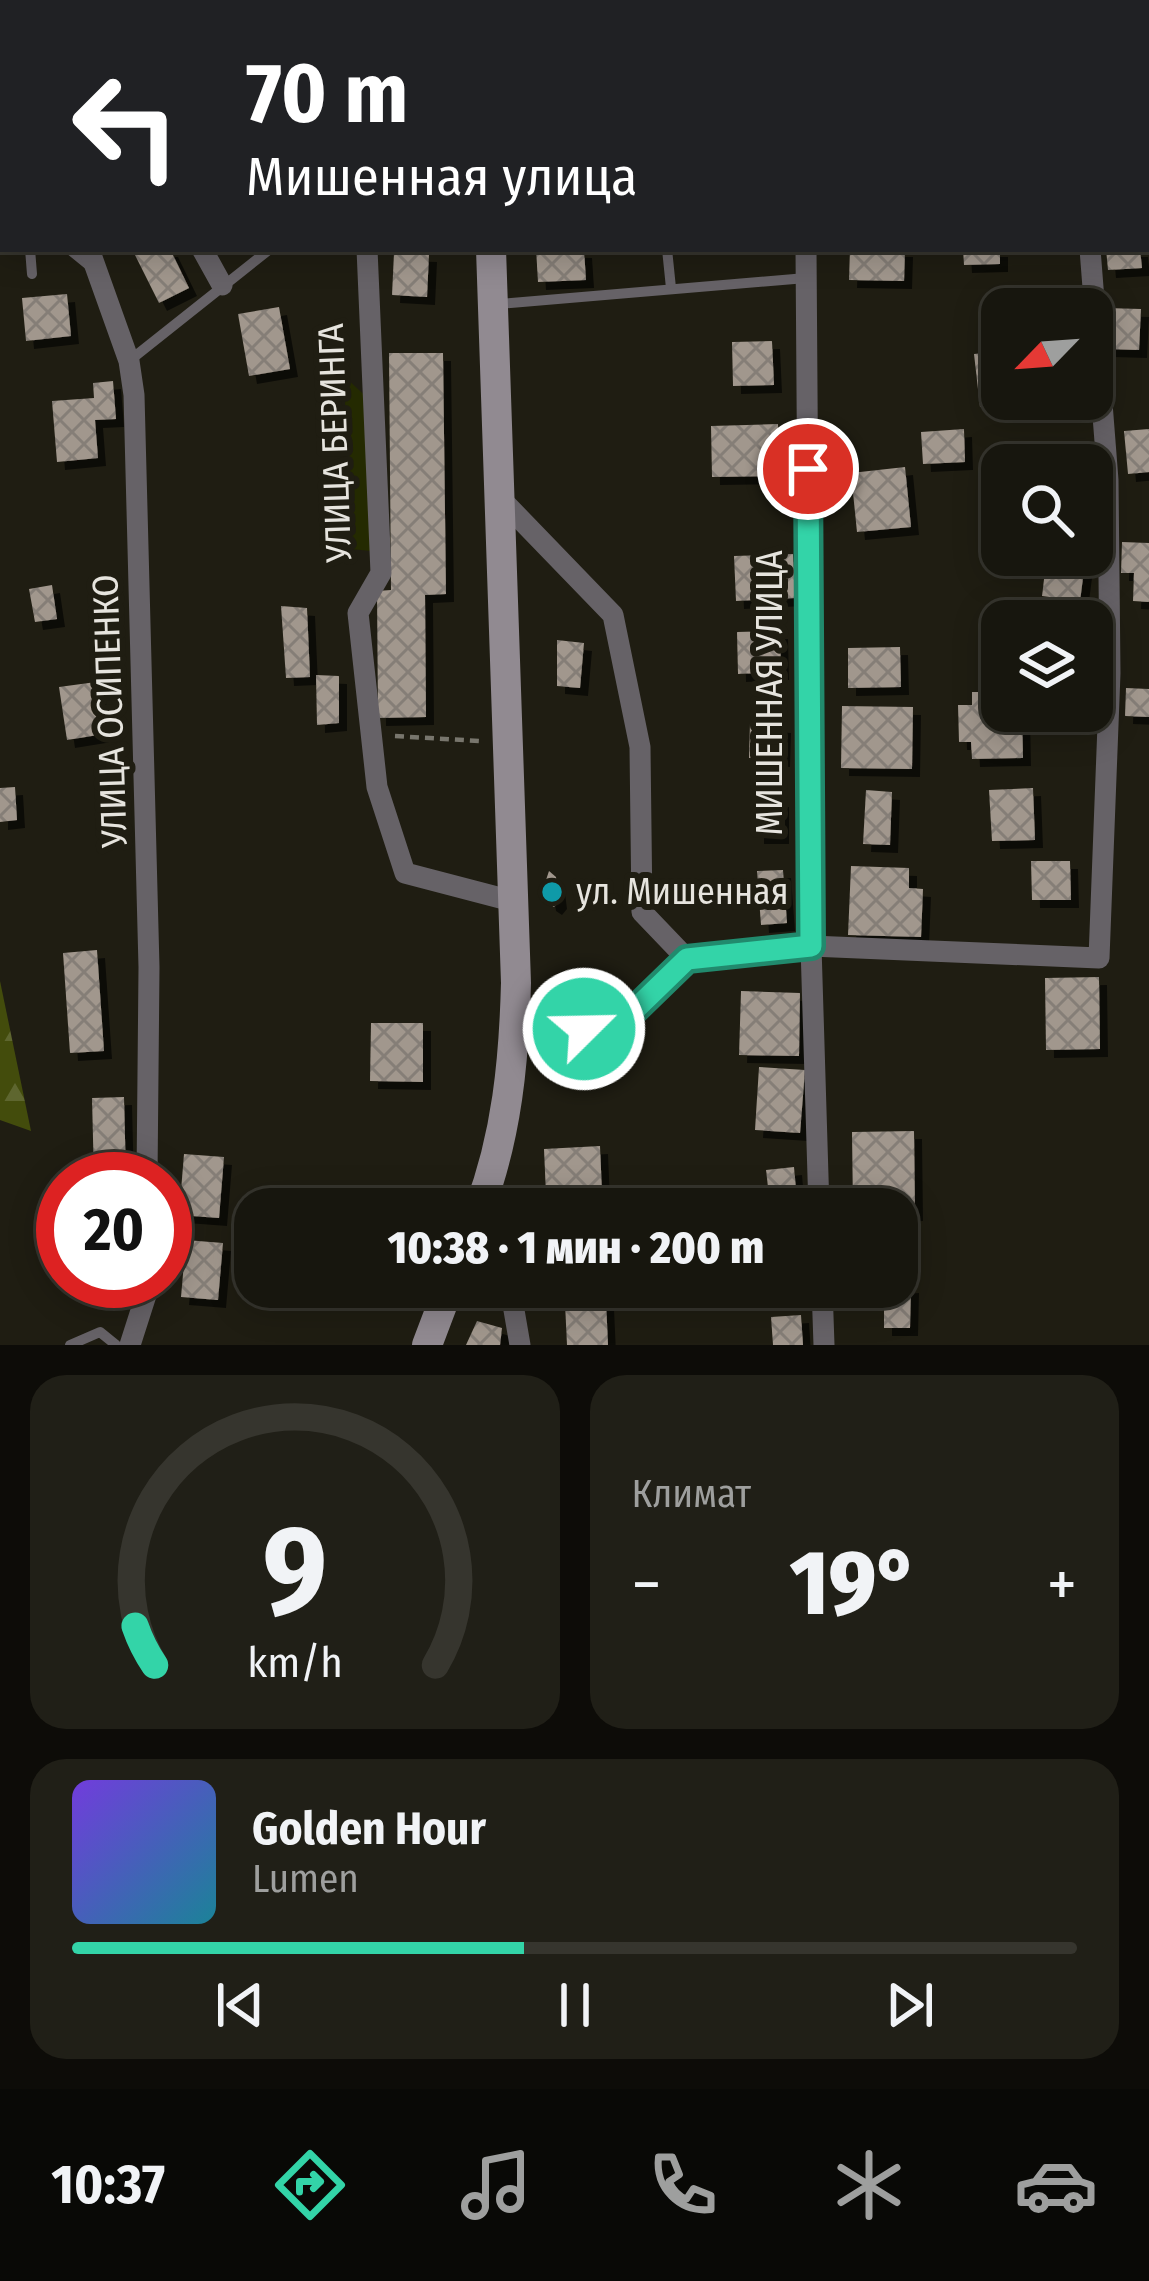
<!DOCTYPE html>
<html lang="ru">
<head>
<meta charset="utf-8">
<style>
	:root { --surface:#17160e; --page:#201f17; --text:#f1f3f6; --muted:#9e9f9e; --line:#36352e; --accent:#33d4a8 }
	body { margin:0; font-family:"Fira Sans Condensed",sans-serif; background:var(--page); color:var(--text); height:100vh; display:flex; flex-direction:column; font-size:45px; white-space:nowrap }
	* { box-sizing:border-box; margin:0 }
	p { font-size:39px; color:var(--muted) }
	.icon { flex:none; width:66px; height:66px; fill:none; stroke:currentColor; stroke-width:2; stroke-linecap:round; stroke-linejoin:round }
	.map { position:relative; height:1345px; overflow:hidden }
	.details { display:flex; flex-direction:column; gap:30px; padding:30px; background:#0d0c08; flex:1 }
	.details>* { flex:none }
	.banner { position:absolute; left:0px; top:0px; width:1149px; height:252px; box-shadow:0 6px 30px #0003,0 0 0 3px var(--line); background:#202124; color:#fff; overflow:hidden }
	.needle { width:78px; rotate:245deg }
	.tools { position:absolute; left:981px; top:288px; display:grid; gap:24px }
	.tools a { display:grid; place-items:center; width:132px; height:132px; border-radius:24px; background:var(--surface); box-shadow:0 6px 30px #0003,0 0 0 3px var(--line); font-size:60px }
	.speed { position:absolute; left:36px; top:1152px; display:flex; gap:24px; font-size:60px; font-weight:700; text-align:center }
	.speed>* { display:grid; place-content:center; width:156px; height:156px; border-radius:50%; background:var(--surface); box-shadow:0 6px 30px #0003,0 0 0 3px var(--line); line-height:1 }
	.speed .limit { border:18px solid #d22; background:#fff; color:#111 }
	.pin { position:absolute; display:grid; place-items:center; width:102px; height:102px; color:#fff; margin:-51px; border:6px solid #fff; border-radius:50%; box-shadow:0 3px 12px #0007 }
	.me { position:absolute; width:132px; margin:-66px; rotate:67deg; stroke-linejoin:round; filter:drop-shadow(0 0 9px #0008) }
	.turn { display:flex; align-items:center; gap:42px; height:252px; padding:0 48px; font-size:54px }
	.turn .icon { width:156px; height:156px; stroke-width:2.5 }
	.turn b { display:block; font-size:84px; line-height:102px }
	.big { font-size:90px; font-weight:800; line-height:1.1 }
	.details .card { flex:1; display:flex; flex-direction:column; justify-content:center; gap:18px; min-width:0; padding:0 42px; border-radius:36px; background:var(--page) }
	.details .dial { align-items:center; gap:0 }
	.dial svg { height:312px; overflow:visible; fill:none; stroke:var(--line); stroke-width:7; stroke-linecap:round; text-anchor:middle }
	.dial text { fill:var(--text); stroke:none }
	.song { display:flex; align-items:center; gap:36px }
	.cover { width:144px; height:144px; border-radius:18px; background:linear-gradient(135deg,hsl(260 70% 55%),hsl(190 70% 35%)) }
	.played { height:12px; border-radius:6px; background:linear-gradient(90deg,var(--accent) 45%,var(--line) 45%) }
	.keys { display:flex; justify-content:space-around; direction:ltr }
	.heat { display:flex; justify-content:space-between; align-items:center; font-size:66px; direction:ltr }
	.details .tiles { flex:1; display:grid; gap:30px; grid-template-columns:1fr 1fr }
	.card:last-child { grid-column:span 2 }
	.trip { position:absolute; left:234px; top:1188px; width:684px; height:120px; border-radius:36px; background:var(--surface); box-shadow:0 6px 30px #0003,0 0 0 3px var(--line); font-weight:800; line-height:120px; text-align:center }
	.tabs { display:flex; height:192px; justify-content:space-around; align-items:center; background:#090906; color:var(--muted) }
	.tabs .icon { width:84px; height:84px }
	.tabs .current { color:var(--accent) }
	.tabs b { font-size:54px; color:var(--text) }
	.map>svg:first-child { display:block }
</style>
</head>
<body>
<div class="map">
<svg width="1149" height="1345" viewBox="0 0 1149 1345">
	<defs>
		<pattern id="forest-firs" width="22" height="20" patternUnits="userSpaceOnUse" patternTransform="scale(3)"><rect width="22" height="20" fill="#434c0c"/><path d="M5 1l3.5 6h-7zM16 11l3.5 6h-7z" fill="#5e662f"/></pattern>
		<pattern id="building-cross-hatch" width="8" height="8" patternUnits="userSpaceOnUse" patternTransform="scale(3)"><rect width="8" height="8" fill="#a1978d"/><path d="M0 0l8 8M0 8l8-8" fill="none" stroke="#857e77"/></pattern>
		<filter id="shadow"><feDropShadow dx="8" dy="8" stdDeviation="0" flood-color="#0009"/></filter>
	</defs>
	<rect width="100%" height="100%" fill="#1f1d12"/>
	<!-- forest -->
	<path fill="url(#forest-firs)" d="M0,981L31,1131L0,1120Z"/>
	<!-- green -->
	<path fill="#242a01" d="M344,376L374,404L380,552L351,549Z"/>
	<!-- building -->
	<g fill="url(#building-cross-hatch)" filter="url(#shadow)">
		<path d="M138,249H170L189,288L159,303L133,251Z"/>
		<path d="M536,249L584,250L586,280L538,282Z"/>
		<path d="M850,249H905L904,281L849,280Z"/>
		<path d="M963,249H1000V264L964,265Z"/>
		<path d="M1106,249H1140L1142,268L1108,270Z"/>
		<path d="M394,253L429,254L427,297L392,295Z"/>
		<path d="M67,294L71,336L26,341L22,298Z"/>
		<path d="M279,307L290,369L249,376L238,314Z"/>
		<path d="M1106,308L1141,309L1139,350L1105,349Z"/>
		<path d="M772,341L774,385L733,386L732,342Z"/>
		<path d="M1002,351V399L1017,402L980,407L974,354Z"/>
		<path d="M389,353H443L446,594L425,595L426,717L378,718L377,591L391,590Z"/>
		<path d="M113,381L116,419L95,420L98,458L57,462L52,401L94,398L93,383Z"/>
		<path d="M778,424L780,476L712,477L711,426Z"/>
		<path d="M964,429L965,462L923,464L921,432Z"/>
		<path d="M1149,429V472L1128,474L1124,431Z"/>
		<path d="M905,467L911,527L857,532L851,473Z"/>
		<path d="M1122,542L1149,543V602L1133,601L1134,573H1121Z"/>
		<path d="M793,554L795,598L736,601L734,556Z"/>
		<path d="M1047,555H1086L1080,601L1042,596Z"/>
		<path d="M52,585L57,619L35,622L29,589Z"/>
		<path d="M281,606L307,608L310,677L286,678Z"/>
		<path d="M780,631L781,672L738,674L737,632Z"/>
		<path d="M557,640L584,643L580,688L557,686Z"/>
		<path d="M900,647L901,687L848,688V648Z"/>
		<path d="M316,675L339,676V723L317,725Z"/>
		<path d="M96,682L104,734L67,740L59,687Z"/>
		<path d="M1126,688L1149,689V717L1125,716Z"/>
		<path d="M972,692H993L997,699H1002V711H1022L1023,758L972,759L971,742H959L958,705H972Z"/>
		<path d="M842,706L913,707L912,769L841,768Z"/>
		<path d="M750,723L783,725L782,759L749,758Z"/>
		<path d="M15,787L17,820L0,822V788Z"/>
		<path d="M1033,788L1035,840L992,841L989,790Z"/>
		<path d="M866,790L892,792L890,845L863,844Z"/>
		<rect x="756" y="799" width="25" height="37"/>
		<path d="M1031,861H1070L1071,900H1032Z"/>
		<path d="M851,866L909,868V888L923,889L921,937L848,935Z"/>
		<path d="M783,870L787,923L761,925L757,871Z"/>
		<path d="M549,871L556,877L559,901L554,907L548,903L545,883Z"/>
		<path d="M97,950L104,1051L70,1053L63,953Z"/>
		<path d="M1099,977L1100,1049L1046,1050L1045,978Z"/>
		<path d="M741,991L800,993L799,1056L739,1055Z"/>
		<path d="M371,1023H423V1082L370,1081Z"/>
		<path d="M759,1067L805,1070L800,1133L755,1130Z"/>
		<path d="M124,1097L126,1179H94L92,1098Z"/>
		<path d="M914,1131L915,1213L897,1214V1209H853L852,1132Z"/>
		<path d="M600,1146L602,1193L546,1195L544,1149Z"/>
		<path d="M184,1154L224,1157L219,1218L179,1215Z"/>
		<path d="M794,1167L797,1201L770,1204L766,1170Z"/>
		<path d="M186,1240L223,1243L218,1300L181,1297Z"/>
		<path d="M911,1285L910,1328H884V1287Z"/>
		<path d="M606,1301L608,1345H567L565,1303Z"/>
		<path d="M801,1315L803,1345H773L771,1317Z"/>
		<path d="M477,1321L502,1328L500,1345H466Z"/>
	</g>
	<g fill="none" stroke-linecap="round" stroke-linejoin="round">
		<!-- path -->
		<path stroke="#78766d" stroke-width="4.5" stroke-dasharray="9 6" stroke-linecap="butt" d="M395,736L479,741"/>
		<!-- service -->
		<g stroke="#666267" stroke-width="10">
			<path d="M675,3V0"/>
			<path d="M30,249L32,274"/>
			<path d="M69,249L91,267"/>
			<path d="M667,249L671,288"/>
			<path d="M499,304L806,278"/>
			<path d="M129,361L270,249"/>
			<path d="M518,1039L619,1024L687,959"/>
			<path d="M70,1345L100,1332L116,1345"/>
		</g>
		<!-- minor -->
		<g stroke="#666267" stroke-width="21">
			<path d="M59,0L61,3"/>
			<path d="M425,0L428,3"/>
			<path d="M801,0V3"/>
			<path d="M1088,0V3"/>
			<path d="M0,90L3,95"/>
			<path d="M89,249L129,361L134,395L149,967L147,1179"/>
			<path d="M202,249L222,285"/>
			<path d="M367,249L381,573L358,613L377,787L405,873L512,901"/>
			<path d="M806,249L811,946L819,1209"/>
			<path d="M498,496L613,615L640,747L642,912L687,959L811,946L1099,958L1110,673L1108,480L1090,249"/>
			<path d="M510,1287L520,1345"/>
			<path d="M822,1287L824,1345"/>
			<path d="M130,1345L146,1295V1281"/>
		</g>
		<!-- secondary -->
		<g stroke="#918a91" stroke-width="30">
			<path d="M482,0V3"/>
			<path d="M479,1209C507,1136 514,1060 516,983L491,249"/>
			<path d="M427,1345L449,1287"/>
		</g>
	</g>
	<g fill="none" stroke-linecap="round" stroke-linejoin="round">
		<!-- route casing -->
		<g stroke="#218a6d" stroke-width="30">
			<path id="route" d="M584,1029L620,1024L687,959L811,946L808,469"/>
		</g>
		<!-- route -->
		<use href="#route" stroke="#33d4a8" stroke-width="21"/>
	</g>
	<!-- markers -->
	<circle fill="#0f9aa8" stroke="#1f1d12" stroke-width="4.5" cx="552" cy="892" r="12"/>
	<g text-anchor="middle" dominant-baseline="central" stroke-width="12" stroke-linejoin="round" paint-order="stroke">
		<!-- street labels -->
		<g font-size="36" fill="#e6e4de" stroke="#1f1d12">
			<text transform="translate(335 443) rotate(-92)">УЛИЦА БЕРИНГА</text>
			<text transform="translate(770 693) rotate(-90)">МИШЕННАЯ УЛИЦА</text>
			<text transform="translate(110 711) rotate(-92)">УЛИЦА ОСИПЕНКО</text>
		</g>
		<!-- poi labels -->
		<g font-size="36" fill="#e6e4de" stroke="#1f1d12" text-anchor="start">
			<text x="576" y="892">ул. Мишенная</text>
		</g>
	</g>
</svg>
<div class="tools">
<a><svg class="needle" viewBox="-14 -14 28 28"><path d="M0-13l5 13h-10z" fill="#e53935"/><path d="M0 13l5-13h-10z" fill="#9e9f9e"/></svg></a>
<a><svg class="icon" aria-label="search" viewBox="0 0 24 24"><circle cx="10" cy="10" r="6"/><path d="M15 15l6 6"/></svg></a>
<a><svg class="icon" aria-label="layers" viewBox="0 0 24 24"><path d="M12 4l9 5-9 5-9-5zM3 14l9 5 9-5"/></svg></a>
</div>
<div class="speed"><div class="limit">20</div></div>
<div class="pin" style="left:808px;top:469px;background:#d93025"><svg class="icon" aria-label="arrive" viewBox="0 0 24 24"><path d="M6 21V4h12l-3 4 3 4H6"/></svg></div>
<svg class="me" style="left:584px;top:1029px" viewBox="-20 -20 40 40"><circle r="17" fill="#33d4a8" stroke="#fff" stroke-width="3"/><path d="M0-11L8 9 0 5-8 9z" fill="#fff"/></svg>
<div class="trip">10:38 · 1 мин · 200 m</div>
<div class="banner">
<div class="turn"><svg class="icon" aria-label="left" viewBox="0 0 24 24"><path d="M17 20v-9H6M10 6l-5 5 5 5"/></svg><div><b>70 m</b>Мишенная улица</div></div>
</div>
</div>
<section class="details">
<div class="tiles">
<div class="card dial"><svg viewBox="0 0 100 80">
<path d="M14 69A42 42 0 1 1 86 69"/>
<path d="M14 69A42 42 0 0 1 9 59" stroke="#33d4a8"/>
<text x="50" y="56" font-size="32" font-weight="700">9</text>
<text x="50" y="72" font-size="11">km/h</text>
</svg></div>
<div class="card"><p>Климат</p>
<div class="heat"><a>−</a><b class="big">19°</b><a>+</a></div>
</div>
<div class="card">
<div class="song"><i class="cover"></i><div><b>Golden Hour</b><p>Lumen</p></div></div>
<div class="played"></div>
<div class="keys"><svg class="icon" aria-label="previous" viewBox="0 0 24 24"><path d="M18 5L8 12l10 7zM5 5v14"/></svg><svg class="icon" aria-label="pause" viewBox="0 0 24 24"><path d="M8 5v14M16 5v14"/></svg><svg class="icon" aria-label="next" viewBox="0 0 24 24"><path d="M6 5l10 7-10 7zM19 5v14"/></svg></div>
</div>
</div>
</section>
<nav class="tabs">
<b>10:37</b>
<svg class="icon current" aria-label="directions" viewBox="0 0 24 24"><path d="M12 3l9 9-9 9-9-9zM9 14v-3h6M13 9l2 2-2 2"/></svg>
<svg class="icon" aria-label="music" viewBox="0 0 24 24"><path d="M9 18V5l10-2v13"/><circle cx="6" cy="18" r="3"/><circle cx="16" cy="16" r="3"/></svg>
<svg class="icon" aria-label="phone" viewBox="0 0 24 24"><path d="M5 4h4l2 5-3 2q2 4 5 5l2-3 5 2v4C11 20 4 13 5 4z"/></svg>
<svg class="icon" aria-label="climate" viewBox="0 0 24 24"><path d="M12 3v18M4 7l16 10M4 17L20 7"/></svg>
<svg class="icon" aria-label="car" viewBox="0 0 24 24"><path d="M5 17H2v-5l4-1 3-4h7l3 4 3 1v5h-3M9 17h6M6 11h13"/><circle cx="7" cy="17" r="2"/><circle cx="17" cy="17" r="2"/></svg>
</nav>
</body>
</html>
